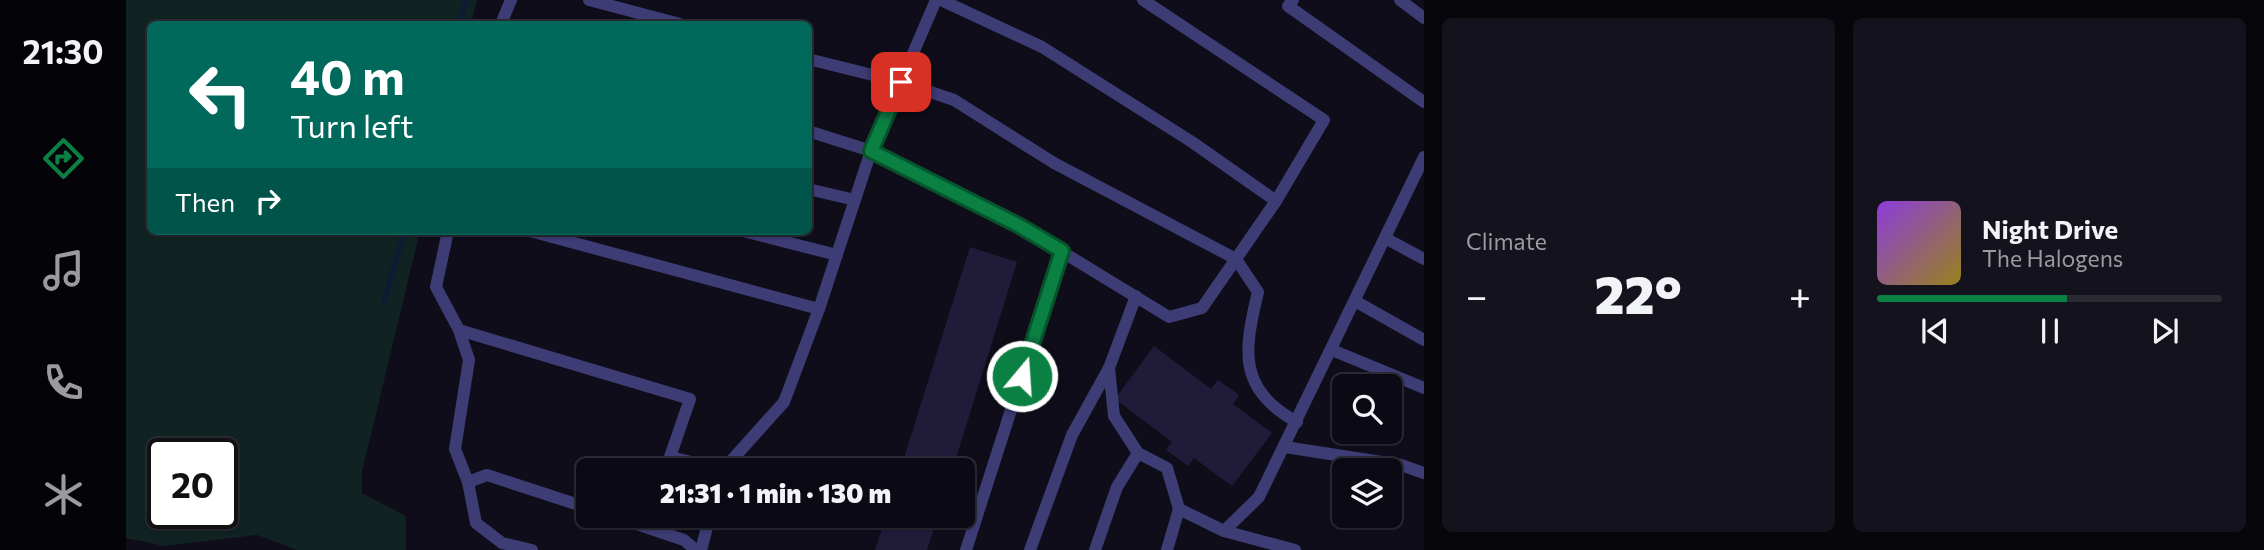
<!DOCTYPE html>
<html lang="en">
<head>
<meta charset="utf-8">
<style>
	:root { --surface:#0b0a14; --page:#14131d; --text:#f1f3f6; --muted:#9a9aa0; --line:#2b2b34; --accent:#0b8043 }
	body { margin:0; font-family:Commissioner,sans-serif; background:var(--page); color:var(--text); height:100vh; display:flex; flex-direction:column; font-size:26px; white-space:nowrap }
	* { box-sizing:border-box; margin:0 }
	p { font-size:23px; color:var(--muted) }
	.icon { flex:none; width:38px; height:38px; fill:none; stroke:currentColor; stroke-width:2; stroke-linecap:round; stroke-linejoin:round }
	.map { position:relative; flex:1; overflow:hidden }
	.side { display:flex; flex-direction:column; gap:18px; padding:18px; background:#06060b; width:840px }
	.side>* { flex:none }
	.top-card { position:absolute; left:21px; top:21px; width:665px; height:214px; border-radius:10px; box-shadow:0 2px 5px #0004,0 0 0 2px var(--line); background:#00695c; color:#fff; overflow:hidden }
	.tools { position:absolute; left:1206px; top:374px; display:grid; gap:14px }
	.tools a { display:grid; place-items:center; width:70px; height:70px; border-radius:10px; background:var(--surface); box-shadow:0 2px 5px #0004,0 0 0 2px var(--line); font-size:35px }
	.speed { position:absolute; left:21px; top:438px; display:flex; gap:14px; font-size:35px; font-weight:700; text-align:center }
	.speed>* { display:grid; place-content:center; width:91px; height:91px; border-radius:50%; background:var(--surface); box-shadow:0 2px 5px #0004,0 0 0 2px var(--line); line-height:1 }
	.speed .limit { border:4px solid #111; border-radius:10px; background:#fff; color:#111 }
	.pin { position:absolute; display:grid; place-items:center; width:60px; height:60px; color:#fff; margin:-30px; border-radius:14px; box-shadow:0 4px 10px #0006 }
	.me { position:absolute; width:77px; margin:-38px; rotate:18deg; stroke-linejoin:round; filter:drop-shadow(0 0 5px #0008) }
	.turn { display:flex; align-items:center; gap:24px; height:147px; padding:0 28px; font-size:32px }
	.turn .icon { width:91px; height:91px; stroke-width:2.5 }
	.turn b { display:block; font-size:49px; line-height:60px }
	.then { display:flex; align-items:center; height:66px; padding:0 28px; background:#0003; gap:14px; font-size:26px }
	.big { font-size:52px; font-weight:800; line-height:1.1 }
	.side .widget { flex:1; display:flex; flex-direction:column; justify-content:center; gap:10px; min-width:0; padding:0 24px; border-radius:10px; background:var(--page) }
	.song { display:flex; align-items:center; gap:21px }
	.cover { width:84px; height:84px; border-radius:10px; background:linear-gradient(135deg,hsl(270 70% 55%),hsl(50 70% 35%)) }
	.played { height:7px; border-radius:4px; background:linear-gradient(90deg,var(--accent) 55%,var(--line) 55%) }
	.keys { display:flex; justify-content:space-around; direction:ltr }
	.heat { display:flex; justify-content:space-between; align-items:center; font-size:38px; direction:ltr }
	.side .tiles { flex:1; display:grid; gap:18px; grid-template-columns:repeat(2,1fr) }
	.trip { position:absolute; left:450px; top:458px; width:399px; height:70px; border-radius:10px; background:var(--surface); box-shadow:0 2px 5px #0004,0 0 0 2px var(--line); font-weight:800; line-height:70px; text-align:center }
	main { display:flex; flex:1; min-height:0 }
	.menu { display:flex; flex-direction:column; width:126px; justify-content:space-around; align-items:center; background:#040408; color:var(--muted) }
	.menu .icon { width:49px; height:49px }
	.menu .selected { color:var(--accent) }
	.menu b { font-size:32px; color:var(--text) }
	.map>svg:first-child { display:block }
</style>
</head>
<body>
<main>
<nav class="menu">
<b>21:30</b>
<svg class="icon selected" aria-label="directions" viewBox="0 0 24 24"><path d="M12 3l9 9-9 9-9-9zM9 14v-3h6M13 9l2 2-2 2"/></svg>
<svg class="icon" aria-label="music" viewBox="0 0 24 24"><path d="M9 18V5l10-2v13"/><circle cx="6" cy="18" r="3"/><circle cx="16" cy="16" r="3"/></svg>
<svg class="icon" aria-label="phone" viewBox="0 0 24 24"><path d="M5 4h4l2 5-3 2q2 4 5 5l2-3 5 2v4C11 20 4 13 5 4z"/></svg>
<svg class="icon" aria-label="climate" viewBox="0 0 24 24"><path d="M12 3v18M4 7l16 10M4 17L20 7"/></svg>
</nav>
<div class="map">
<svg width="1298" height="550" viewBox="0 0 1298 550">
	<rect width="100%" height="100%" fill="#0f0d1a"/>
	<!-- green -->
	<path fill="#102322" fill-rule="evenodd" d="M0,0H351L345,24H24V231H294L236,472V493L280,516V550H171L131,535L38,546L0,538ZM37,453H96V513H37Z"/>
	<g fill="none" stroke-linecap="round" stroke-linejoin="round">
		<!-- stream -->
		<g stroke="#0d1c33" stroke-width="6">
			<path d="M333,24L340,0"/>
			<path d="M258,302L278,231"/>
		</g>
	</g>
	<!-- building -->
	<g fill="#201b39">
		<path d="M844,247L891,262L826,471H774Z"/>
		<path d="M1028,346L1085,389L1092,380L1113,395L1107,404L1146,433L1106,486L1068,458L1062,466L1040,450L1046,442L989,399Z"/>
		<path d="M760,516H812L801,550H749Z"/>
	</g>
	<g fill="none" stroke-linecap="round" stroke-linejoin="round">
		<!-- lane -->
		<g stroke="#3d3c75" stroke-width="12">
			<path d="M463,0L554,24"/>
			<path d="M815,0L916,47L1066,142L1150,201L1198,120L1017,0"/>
			<path d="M1167,0L1162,6L1298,102"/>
			<path d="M1274,0L1298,18"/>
			<path d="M375,24L385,0"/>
			<path d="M682,59L775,82L828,100L928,163L1110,259L1132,292C1118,350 1111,389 1171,422"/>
			<path d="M682,131L745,151L892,225L1043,317L1076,308L1150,201"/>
			<path d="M682,189L729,200"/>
			<path d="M322,231L310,287L333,330L343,360L329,449L342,482"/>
			<path d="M404,231L693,309"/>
			<path d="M617,231L711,255"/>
			<path d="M1259,238L1298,259"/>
			<path d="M1010,296L983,368L988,416L1012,453"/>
			<path d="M1229,301L1298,340"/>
			<path d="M333,330L564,399L544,457L596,469"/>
			<path d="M1206,350L1298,388"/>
			<path d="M1159,447L1275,465L1298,473"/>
			<path d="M596,471L658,402L693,309L745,151L810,0"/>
			<path d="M487,516L558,540L570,550"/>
			<path d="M1098,531L1169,550"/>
			<path d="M406,550L376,543L350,523L342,482L361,475L462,508"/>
			<path d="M575,550L584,516"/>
			<path d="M840,550L936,251"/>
			<path d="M904,550L946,435L983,368"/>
			<path d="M969,550L991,487L1012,453L1041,468L1053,509"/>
			<path d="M1041,550L1053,509L1098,531L1133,497L1298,157"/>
		</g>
	</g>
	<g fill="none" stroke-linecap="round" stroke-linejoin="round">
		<!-- route casing -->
		<g stroke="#07532c" stroke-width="18">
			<path id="route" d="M775,82L745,151L892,225L936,251L896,376"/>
		</g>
		<!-- route -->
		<use href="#route" stroke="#0b8043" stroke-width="12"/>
	</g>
</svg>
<div class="tools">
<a><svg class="icon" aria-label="search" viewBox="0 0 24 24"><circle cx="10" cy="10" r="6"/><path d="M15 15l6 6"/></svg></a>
<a><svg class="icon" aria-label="layers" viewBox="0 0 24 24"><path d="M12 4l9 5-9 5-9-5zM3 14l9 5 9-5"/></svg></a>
</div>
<div class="speed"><div class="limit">20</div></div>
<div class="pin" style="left:775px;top:82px;background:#d93025"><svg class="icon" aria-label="arrive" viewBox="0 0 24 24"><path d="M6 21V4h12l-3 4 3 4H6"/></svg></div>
<svg class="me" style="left:896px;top:376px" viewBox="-20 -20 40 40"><circle r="17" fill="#0b8043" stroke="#fff" stroke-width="3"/><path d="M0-11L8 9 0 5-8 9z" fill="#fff"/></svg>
<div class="trip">21:31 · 1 min · 130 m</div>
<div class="top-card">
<div class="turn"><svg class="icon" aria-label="left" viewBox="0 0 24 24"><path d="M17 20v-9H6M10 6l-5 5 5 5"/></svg><div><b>40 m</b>Turn left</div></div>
<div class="then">Then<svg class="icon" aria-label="right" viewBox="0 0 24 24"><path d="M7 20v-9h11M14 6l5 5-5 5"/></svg></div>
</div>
</div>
<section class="side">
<div class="tiles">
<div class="widget"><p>Climate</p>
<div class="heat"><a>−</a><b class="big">22°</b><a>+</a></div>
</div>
<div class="widget">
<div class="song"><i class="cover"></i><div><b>Night Drive</b><p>The Halogens</p></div></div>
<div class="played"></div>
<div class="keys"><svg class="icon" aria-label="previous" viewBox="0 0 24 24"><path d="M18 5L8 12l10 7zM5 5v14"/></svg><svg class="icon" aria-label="pause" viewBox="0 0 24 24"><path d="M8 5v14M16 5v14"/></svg><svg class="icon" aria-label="next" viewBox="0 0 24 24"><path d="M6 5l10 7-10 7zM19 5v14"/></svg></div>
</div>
</div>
</section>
</main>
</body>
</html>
